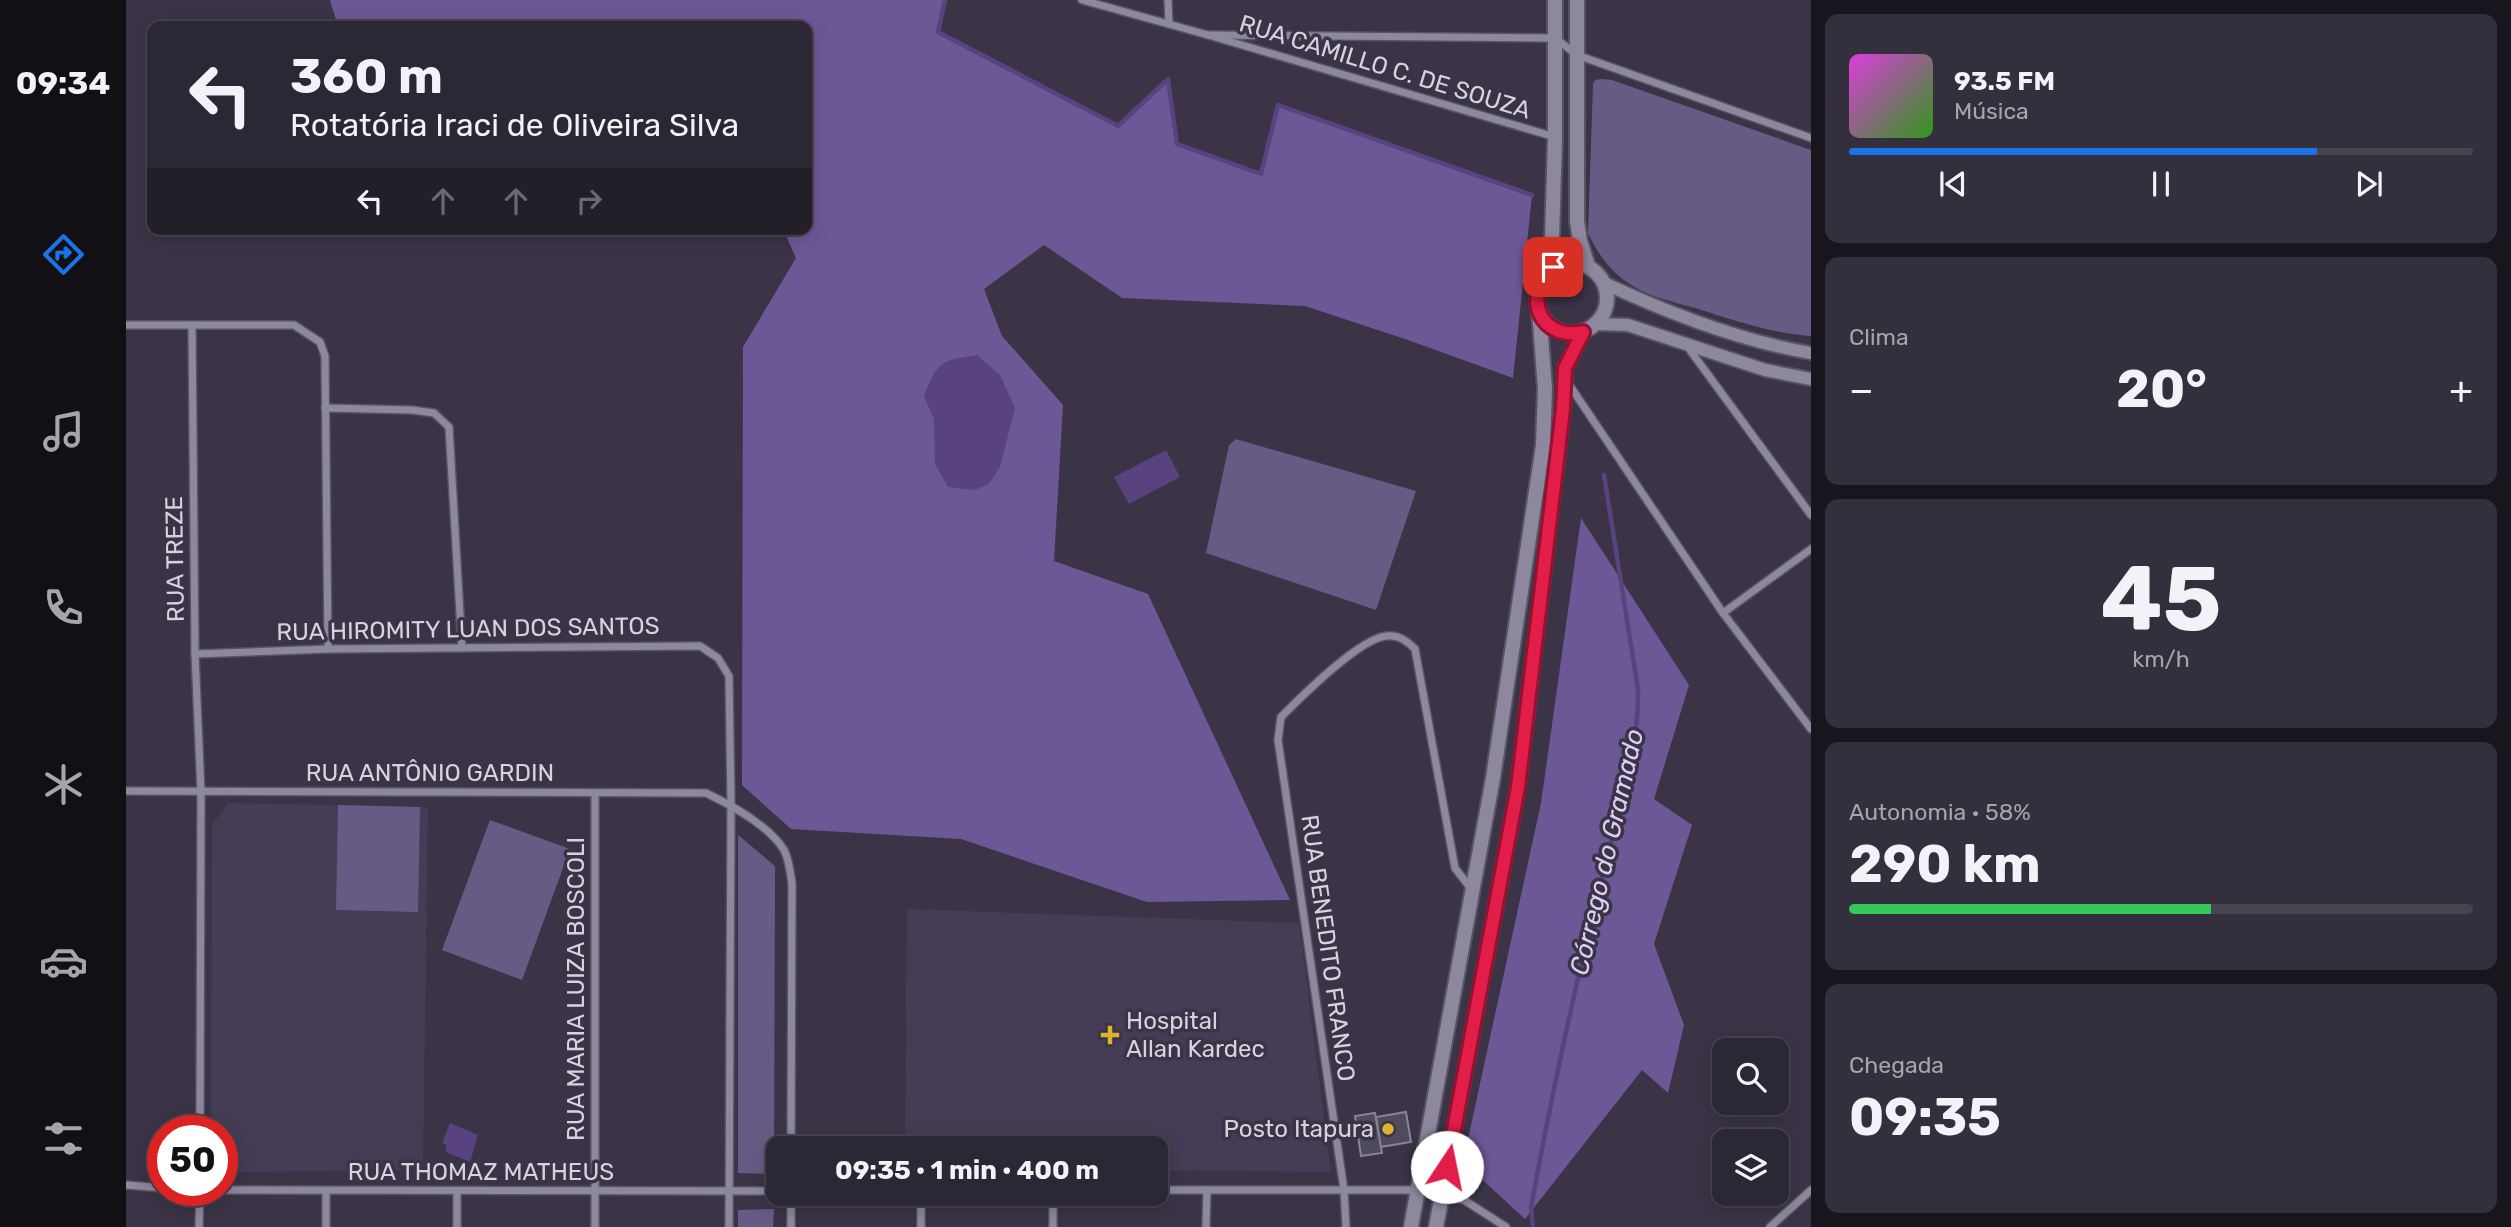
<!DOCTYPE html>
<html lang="pt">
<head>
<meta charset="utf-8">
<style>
	:root { --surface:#2c2734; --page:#342f3c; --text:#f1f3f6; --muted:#a6a5ac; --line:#48444f; --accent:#1a73e8 }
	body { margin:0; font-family:Rubik,sans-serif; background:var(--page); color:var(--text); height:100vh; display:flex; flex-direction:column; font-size:26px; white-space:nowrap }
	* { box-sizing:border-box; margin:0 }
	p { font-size:23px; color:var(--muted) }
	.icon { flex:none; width:38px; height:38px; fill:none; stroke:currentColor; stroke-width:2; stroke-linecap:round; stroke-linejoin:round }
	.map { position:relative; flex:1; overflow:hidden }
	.panel { display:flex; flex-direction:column; gap:14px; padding:14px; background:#18151d; width:700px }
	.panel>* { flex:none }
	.guide { position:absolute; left:21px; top:21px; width:665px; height:214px; border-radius:14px; box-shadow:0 4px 18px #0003,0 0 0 2px var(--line); background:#2c2734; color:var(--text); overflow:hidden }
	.buttons { position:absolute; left:1586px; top:1038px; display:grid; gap:14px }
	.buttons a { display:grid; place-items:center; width:77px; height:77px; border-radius:14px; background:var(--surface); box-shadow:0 4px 18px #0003,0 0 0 2px var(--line); font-size:35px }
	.speed { position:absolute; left:21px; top:1115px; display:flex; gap:14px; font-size:35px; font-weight:700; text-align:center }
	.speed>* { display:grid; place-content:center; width:91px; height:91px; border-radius:50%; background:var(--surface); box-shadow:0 4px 18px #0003,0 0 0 2px var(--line); line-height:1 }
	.speed .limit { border:10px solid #d22; background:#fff; color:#111 }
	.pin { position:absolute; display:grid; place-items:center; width:60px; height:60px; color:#fff; margin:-30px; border-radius:14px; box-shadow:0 4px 10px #0006 }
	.me { position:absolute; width:77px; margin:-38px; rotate:11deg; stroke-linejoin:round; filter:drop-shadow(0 0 5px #0008) }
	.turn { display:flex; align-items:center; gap:24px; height:147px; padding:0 28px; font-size:32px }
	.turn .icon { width:91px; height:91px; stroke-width:2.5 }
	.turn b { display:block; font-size:49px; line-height:60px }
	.lanes { display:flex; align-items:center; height:66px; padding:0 28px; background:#0003; justify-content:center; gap:35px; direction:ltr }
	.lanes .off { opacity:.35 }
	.big { font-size:52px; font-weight:700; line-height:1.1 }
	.panel .card { flex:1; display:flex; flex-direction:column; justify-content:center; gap:10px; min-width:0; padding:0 24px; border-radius:14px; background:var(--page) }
	.panel .dial { align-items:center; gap:0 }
	.dial b { font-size:91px; line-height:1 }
	.song { display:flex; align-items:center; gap:21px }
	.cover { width:84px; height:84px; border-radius:10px; background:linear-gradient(135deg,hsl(300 70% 55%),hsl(110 70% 35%)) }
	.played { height:7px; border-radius:4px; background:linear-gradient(90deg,var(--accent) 75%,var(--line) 75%) }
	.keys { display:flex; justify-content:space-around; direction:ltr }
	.heat { display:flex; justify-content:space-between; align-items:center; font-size:38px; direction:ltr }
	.charge { height:10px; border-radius:5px; background:linear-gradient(90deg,#34c759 58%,var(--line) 0) }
	.trip { position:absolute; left:640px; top:1136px; width:402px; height:70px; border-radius:14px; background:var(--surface); box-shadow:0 4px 18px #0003,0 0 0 2px var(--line); font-weight:700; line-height:70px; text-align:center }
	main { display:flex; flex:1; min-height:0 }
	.dock { display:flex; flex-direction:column; width:126px; justify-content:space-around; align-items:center; background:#121015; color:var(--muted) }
	.dock .icon { width:49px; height:49px }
	.dock .active { color:var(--accent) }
	.dock b { font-size:32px; color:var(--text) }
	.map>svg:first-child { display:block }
</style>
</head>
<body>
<main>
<nav class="dock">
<b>09:34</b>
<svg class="icon active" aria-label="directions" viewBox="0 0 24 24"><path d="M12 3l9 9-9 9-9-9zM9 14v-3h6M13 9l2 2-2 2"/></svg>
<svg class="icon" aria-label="music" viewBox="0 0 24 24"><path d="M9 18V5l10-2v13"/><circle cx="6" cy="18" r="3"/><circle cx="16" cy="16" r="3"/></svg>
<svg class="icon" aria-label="phone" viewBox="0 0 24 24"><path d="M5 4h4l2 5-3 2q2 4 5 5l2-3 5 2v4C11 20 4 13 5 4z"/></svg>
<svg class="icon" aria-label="climate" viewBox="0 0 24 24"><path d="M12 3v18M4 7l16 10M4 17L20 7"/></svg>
<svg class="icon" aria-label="car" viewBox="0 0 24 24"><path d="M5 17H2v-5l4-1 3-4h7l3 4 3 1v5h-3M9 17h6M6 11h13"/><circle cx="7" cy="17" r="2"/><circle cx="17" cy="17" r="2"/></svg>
<svg class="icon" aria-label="filters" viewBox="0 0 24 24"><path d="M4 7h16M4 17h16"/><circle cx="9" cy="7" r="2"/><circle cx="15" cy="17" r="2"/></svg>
</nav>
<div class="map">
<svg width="1685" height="1227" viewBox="0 0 1685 1227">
	<rect width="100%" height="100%" fill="#3a3446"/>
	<!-- built -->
	<g fill="#443d55">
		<path d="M102,803L302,807L297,1170L116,1172L96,1170V1130H85L86,825Z"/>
		<path d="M781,909L1173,923L1205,1172L1031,1170V1148H779Z"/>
	</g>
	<!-- green -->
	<g fill="#675b85">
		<path d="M1476,79L1486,80L1685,150V336C1644,333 1607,320 1569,308C1544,301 1519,296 1498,280C1481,267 1471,252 1462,233L1467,84L1469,80Z"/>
		<path d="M1110,439L1290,491L1250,610L1080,553L1103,445Z"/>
		<path d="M212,805L294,807L292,912L210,910Z"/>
		<path d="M364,820L444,849L396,980L316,950Z"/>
		<path d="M612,835L649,866L648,1174L612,1173Z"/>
		<path d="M648,1209L647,1227H612V1210Z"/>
	</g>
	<!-- forest -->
	<g fill="#6d5897">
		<path d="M204,0H819L812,32L991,126L1042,79L1051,144L1135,174L1152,105L1406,195L1387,378L1282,340L1179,306L996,298L918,245L858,289L876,336L937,405L928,561L1022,594L1164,900L1021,902L835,839L665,829L616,785L617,347L670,258L657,229H681V26H228L210,20Z"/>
		<path d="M1455,518L1563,685L1528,799L1566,825L1528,944L1558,1025L1542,1093L1516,1070L1399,1219L1337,1162L1415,803Z"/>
	</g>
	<!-- water -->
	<g fill="#584380">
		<path d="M851,355L874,375L889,408L874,467L863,484L849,490L822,487L809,464L808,419L798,396C811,361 816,360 851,355Z"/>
		<path d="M1040,450L1054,477L1003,504L988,477Z"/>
		<path d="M324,1123L352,1135L344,1162L320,1152V1145L316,1143Z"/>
	</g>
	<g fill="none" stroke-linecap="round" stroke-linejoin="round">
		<!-- stream -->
		<g stroke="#584380" stroke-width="4.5">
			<path d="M819,0L812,32L992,126L1042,79L1051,144L1135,174L1152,105L1406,195"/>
			<path d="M1407,1227L1405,1208C1424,1102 1447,997 1472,892C1488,825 1513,759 1512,689L1478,475"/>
		</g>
	</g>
	<!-- building -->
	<g fill="#504a5d" stroke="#888398" stroke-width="2">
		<path d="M1280,1112L1285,1142L1254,1147L1250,1117Z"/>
		<path d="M1249,1113L1256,1153L1235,1156L1229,1116Z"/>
	</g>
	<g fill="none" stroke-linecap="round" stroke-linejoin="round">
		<!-- minor casing -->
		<g stroke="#575362" stroke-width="10">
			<g id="minor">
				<path d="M956,0L1082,35L1429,137"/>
				<path d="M1042,0L1043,24"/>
				<path d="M1082,35L1429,38L1451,55L1685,138"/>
				<path d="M0,325H168L194,342L199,356L202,649"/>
				<path d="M66,325L69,654L75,792L74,1130"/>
				<path d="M1561,346L1685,515"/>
				<path d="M1440,380L1597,613L1685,729"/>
				<path d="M199,408L286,410L308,413L323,427L336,648"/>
				<path d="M1597,613L1685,549"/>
				<path d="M69,654L202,649L574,646L592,658L603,676L605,804L603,1227"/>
				<path d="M0,791L580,793C605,805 643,826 658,850C663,859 664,872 666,883L665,1148"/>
				<path d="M0,1185L37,1188"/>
				<path d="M57,1190L653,1191"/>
				<path d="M1031,1190H1291L1338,1200L1380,1227"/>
				<path d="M331,1191V1227"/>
				<path d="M73,1227L74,1190"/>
				<path d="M200,1227V1191"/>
				<path d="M469,1227V793"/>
				<path d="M665,1227V1194"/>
				<path d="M795,1227V1194"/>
				<path d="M927,1227V1194"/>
				<path d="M1080,1227L1081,1190"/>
				<path d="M1220,1227L1218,1190L1152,740L1155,717C1176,696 1233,639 1260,636C1272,634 1281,641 1289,649L1329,868L1346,890"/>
				<path d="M1644,1227L1685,1190"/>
			</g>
		</g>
		<!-- tertiary casing -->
		<g stroke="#575362" stroke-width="16">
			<g id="tertiary">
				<path d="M1478,283C1544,314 1614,341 1685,353"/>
				<path d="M1471,324L1502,325L1639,370L1685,379"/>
			</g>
		</g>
		<!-- secondary casing -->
		<g stroke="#575362" stroke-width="18">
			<g id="secondary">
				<path d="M1451,0V221L1454,241L1462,266"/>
				<circle cx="1446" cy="298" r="35"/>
				<path d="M1413,283L1426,239L1429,138V0"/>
				<path d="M1285,1227L1367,778L1417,445L1419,389L1413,311"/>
				<path d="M1310,1227L1392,787L1437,409L1439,368L1457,332"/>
			</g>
		</g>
		<!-- minor -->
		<use href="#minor" stroke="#8d889d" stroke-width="7"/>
		<!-- tertiary -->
		<use href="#tertiary" stroke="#8d889d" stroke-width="12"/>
		<!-- secondary -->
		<use href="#secondary" stroke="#8d889d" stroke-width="14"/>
	</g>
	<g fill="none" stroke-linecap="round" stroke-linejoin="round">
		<!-- route casing -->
		<g stroke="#92132f" stroke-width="18">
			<path id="route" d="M1321,1167L1392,787L1437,409L1439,368L1457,332C1415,341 1395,297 1427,267"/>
		</g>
		<!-- route -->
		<use href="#route" stroke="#e11d48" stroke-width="12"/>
	</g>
	<!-- markers -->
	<g fill="#deb133" stroke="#3a3446" stroke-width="2.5">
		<path d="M980.5 1024.5h7v7h7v7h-7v7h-7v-7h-7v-7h7z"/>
		<circle cx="1262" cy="1129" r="7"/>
	</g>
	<g text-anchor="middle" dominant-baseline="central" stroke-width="7" stroke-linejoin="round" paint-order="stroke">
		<!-- street labels -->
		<g font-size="24" fill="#d6d3df" stroke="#3a3446">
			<text transform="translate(1259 67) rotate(17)">RUA CAMILLO C. DE SOUZA</text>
			<text transform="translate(49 559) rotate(-91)">RUA TREZE</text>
			<text transform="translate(342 629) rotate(-1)">RUA HIROMITY LUAN DOS SANTOS</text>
			<text x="304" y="773">RUA ANTÔNIO GARDIN</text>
			<text transform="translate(1202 948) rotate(82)">RUA BENEDITO FRANCO</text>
			<text transform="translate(450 989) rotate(-90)">RUA MARIA LUIZA BOSCOLI</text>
			<text x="355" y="1172">RUA THOMAZ MATHEUS</text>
		</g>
		<!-- poi labels -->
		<g font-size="24" fill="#d6d3df" stroke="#3a3446" text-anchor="start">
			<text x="1000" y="1021">Hospital<tspan x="1000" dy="28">Allan Kardec</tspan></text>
			<text x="1248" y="1129" text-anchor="end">Posto Itapura</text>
		</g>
		<!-- water labels -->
		<g font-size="26" font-style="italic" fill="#dad0f5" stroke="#3a3446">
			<text transform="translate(1481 852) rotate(-77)">Córrego do Gramado</text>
		</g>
	</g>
</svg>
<div class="buttons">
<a><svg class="icon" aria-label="search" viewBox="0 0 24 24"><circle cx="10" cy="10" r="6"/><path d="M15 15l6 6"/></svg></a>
<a><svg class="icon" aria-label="layers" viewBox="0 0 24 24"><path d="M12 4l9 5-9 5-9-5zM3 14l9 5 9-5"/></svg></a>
</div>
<div class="speed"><div class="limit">50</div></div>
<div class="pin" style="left:1427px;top:267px;background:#d93025"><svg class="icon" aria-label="arrive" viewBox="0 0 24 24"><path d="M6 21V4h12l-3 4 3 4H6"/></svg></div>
<svg class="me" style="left:1321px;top:1167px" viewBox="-20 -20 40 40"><circle r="19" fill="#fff"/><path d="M0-13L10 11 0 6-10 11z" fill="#e11d48"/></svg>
<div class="trip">09:35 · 1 min · 400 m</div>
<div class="guide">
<div class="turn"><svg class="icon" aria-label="left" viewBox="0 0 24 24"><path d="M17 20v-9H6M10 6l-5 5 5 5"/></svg><div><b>360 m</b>Rotatória Iraci de Oliveira Silva</div></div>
<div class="lanes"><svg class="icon" aria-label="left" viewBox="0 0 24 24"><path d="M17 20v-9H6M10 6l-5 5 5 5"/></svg><svg class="icon off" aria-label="ahead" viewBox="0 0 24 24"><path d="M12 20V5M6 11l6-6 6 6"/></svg><svg class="icon off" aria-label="ahead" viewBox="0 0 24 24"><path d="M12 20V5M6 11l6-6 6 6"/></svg><svg class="icon off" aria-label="right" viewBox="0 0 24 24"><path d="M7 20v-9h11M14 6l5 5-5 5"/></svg></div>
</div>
</div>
<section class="panel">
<div class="card">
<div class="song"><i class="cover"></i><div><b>93.5 FM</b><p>Música</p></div></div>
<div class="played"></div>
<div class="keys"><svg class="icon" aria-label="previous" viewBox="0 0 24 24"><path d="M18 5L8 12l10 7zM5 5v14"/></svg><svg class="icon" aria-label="pause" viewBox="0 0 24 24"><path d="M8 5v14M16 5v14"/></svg><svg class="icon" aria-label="next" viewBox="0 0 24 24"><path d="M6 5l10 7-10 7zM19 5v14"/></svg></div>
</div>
<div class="card"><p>Clima</p>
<div class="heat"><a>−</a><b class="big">20°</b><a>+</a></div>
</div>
<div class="card dial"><b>45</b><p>km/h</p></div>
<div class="card"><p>Autonomia · 58%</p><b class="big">290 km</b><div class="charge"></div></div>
<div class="card"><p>Chegada</p><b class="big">09:35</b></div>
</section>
</main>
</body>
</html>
